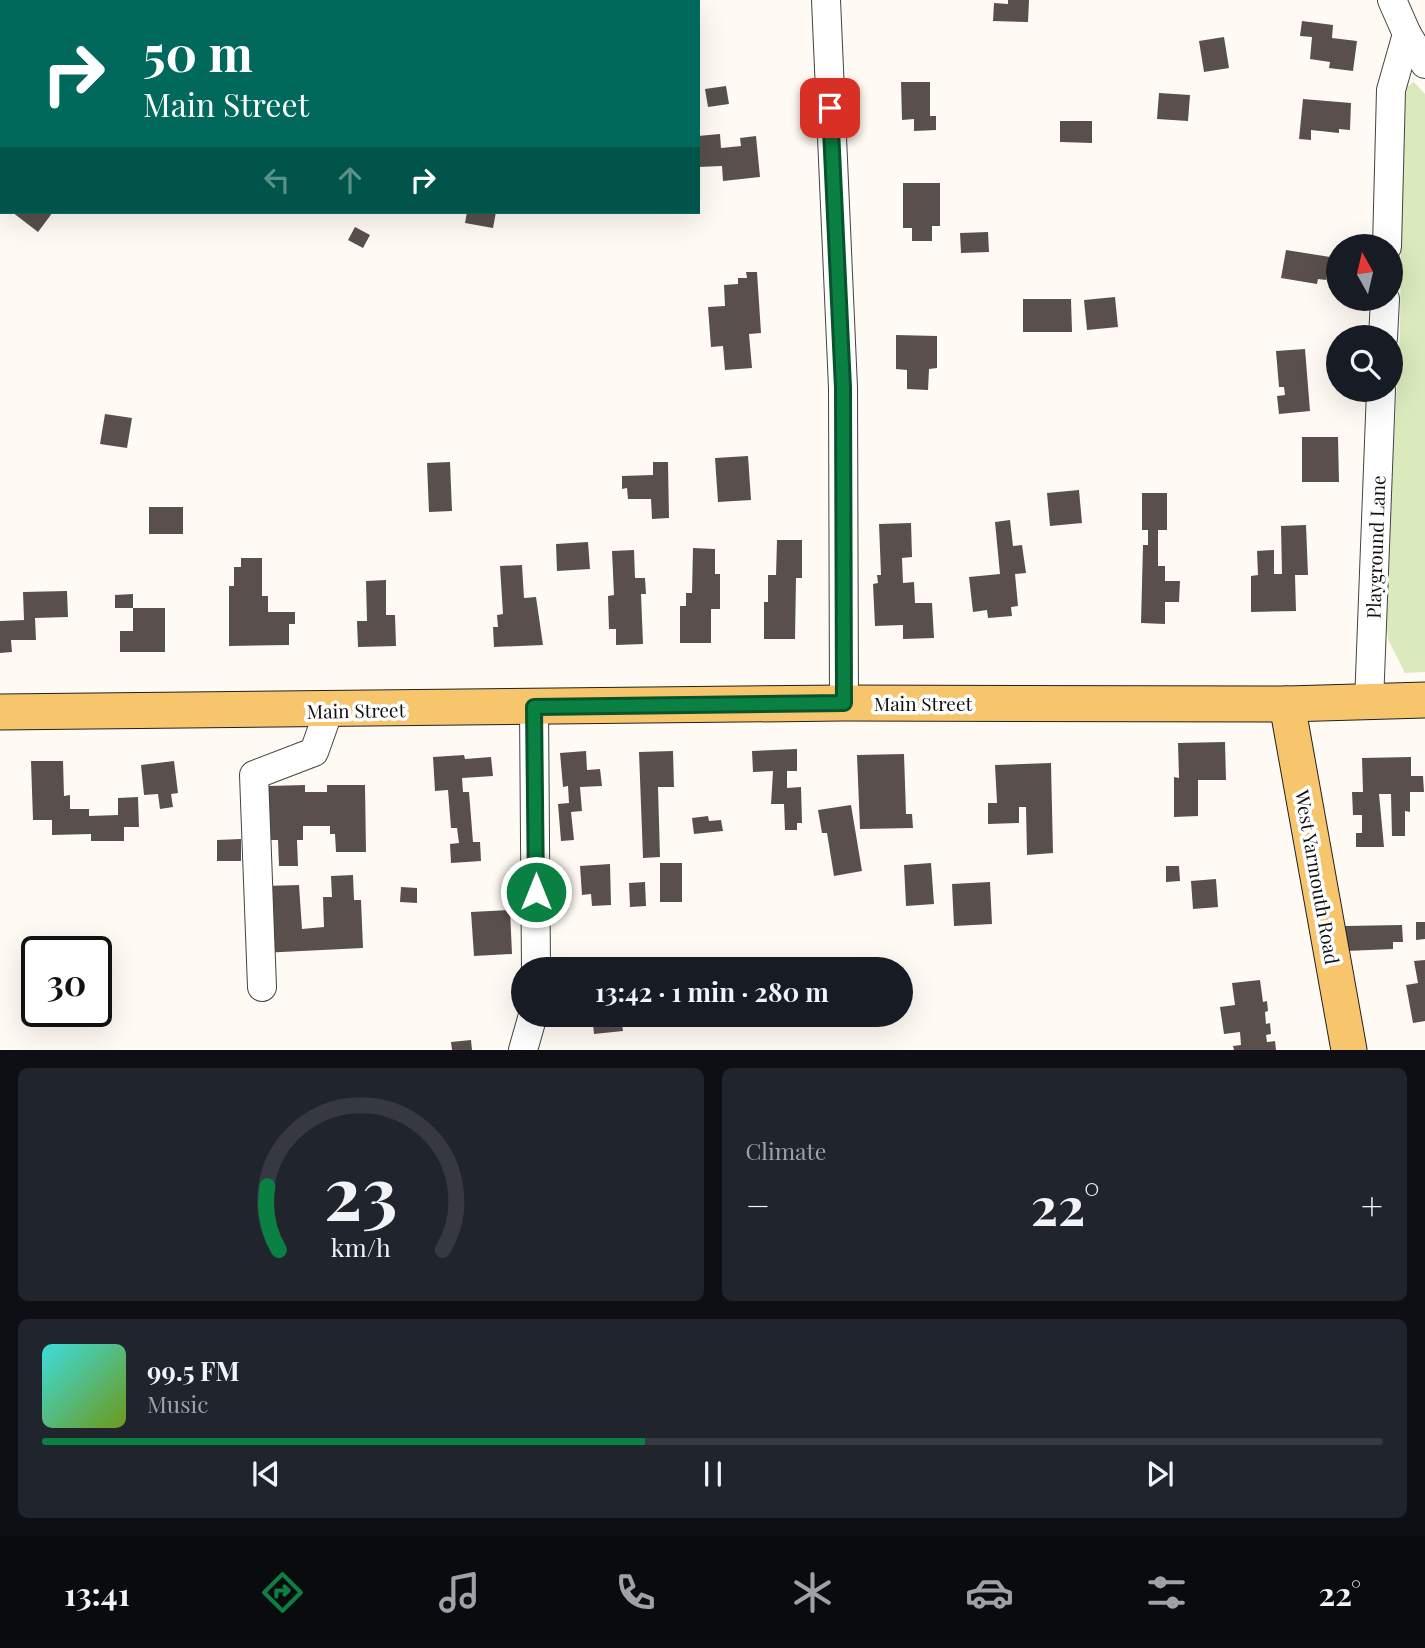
<!DOCTYPE html>
<html lang="en">
<head>
<meta charset="utf-8">
<style>
	:root { --surface:#171b24; --page:#20242c; --text:#f1f3f6; --muted:#9ea1a6; --line:#363941; --accent:#0b8043 }
	body { margin:0; font-family:"Playfair Display",serif; background:var(--page); color:var(--text); height:100vh; display:flex; flex-direction:column; font-size:26px; white-space:nowrap }
	* { box-sizing:border-box; margin:0 }
	p { font-size:23px; color:var(--muted) }
	.icon { flex:none; width:38px; height:38px; fill:none; stroke:currentColor; stroke-width:2; stroke-linecap:round; stroke-linejoin:round }
	.map { position:relative; height:1050px; overflow:hidden }
	.panel { display:flex; flex-direction:column; gap:18px; padding:18px; background:#0d0f14; flex:1 }
	.panel>* { flex:none }
	.hud { position:absolute; left:0px; top:0px; width:700px; height:214px; box-shadow:0 7px 28px #0002; background:#00695c; color:#fff; overflow:hidden }
	.needle { width:46px; rotate:352deg }
	.buttons { position:absolute; left:1326px; top:234px; display:grid; gap:14px }
	.buttons a { display:grid; place-items:center; width:77px; height:77px; border-radius:50%; background:var(--surface); box-shadow:0 7px 28px #0002; font-size:35px }
	.speed { position:absolute; left:21px; top:936px; display:flex; gap:14px; font-size:35px; font-weight:700; text-align:center }
	.speed>* { display:grid; place-content:center; width:91px; height:91px; border-radius:50%; background:var(--surface); box-shadow:0 7px 28px #0002; line-height:1 }
	.speed .limit { border:4px solid #111; border-radius:10px; background:#fff; color:#111 }
	.pin { position:absolute; display:grid; place-items:center; width:60px; height:60px; color:#fff; margin:-30px; border-radius:14px; box-shadow:0 4px 10px #0006 }
	.me { position:absolute; width:77px; margin:-38px; rotate:0deg; stroke-linejoin:round; filter:drop-shadow(0 0 5px #0008) }
	.turn { display:flex; align-items:center; gap:24px; height:147px; padding:0 28px; font-size:32px }
	.turn .icon { width:91px; height:91px; stroke-width:2.5 }
	.turn b { display:block; font-size:49px; line-height:60px }
	.lanes { display:flex; align-items:center; height:66px; padding:0 28px; background:#0003; justify-content:center; gap:35px; direction:ltr }
	.lanes .off { opacity:.35 }
	.big { font-size:52px; font-weight:700; line-height:1.1 }
	.panel .tile { flex:1; display:flex; flex-direction:column; justify-content:center; gap:10px; min-width:0; padding:0 24px; border-radius:10px; background:var(--page) }
	.panel .dial { align-items:center; gap:0 }
	.dial svg { height:182px; overflow:visible; fill:none; stroke:var(--line); stroke-width:7; stroke-linecap:round; text-anchor:middle }
	.dial text { fill:var(--text); stroke:none }
	.song { display:flex; align-items:center; gap:21px }
	.cover { width:84px; height:84px; border-radius:10px; background:linear-gradient(135deg,hsl(180 70% 55%),hsl(80 70% 35%)) }
	.played { height:7px; border-radius:4px; background:linear-gradient(90deg,var(--accent) 45%,var(--line) 45%) }
	.keys { display:flex; justify-content:space-around; direction:ltr }
	.heat { display:flex; justify-content:space-between; align-items:center; font-size:38px; direction:ltr }
	.panel .tiles { flex:1; display:grid; gap:18px; grid-template-columns:1fr 1fr }
	.tile:last-child { grid-column:span 2 }
	.trip { position:absolute; left:511px; top:957px; width:402px; height:70px; border-radius:35px; background:var(--surface); box-shadow:0 7px 28px #0002; font-weight:700; line-height:70px; text-align:center }
	.tab-bar { display:flex; height:112px; justify-content:space-around; align-items:center; background:#090b0e; color:var(--muted) }
	.tab-bar .icon { width:49px; height:49px }
	.tab-bar .active { color:var(--accent) }
	.tab-bar b { font-size:32px; color:var(--text) }
	.map>svg:first-child { display:block }
</style>
</head>
<body>
<div class="map">
<svg width="1425" height="1050" viewBox="0 0 1425 1050">
	<rect width="100%" height="100%" fill="#fffbf4"/>
	<!-- green -->
	<path fill="#daeabd" d="M1414,82L1425,94V672L1405,673L1388,639L1385,605L1400,331L1402,98L1404,89Z"/>
	<!-- building -->
	<g fill="#59504d">
		<path d="M1008,0H1029L1028,22L993,21L994,3L1008,4Z"/>
		<path d="M1302,21L1333,25L1332,38L1357,41L1353,71L1329,68L1330,62L1310,59L1312,37L1300,36Z"/>
		<path d="M1224,37L1229,68L1204,72L1199,41Z"/>
		<path d="M901,82H930V116H936V130L914,131V119L902,120Z"/>
		<path d="M726,86L729,104L708,107L705,89Z"/>
		<path d="M1159,93L1190,95L1188,121L1157,119Z"/>
		<path d="M1303,99L1351,103L1350,130L1339,129V133L1311,130V140L1299,139Z"/>
		<path d="M1060,121H1092V143L1060,142Z"/>
		<path d="M720,134L721,148L741,146L740,138L756,136L760,177L723,181L722,166L698,167V136Z"/>
		<path d="M903,183H940V226H932V241H912V228H903Z"/>
		<path d="M12,212H53L38,232Z"/>
		<path d="M467,212H496L493,228L465,223Z"/>
		<path d="M355,227L370,235L363,248L348,240Z"/>
		<path d="M988,232L989,252L961,253L960,233Z"/>
		<path d="M1286,250L1330,257L1326,280L1318,279L1317,284L1281,278Z"/>
		<path d="M746,272H757L761,333L749,334L752,368L725,370L723,346L711,347L708,307L725,306L724,285L738,284V278H747Z"/>
		<path d="M1115,297L1118,327L1087,330L1084,300Z"/>
		<path d="M1023,299H1071L1072,332H1023Z"/>
		<path d="M896,335L937,336V368L929,369L928,390L907,389V370L896,369Z"/>
		<path d="M1305,349L1310,411L1279,414L1277,396L1285,395L1284,387H1279L1276,351Z"/>
		<path d="M105,414L132,418L127,448L100,444Z"/>
		<path d="M1302,437H1338L1339,482H1302Z"/>
		<path d="M748,456L751,500L718,502L715,458Z"/>
		<path d="M450,462L452,511L429,512L427,463Z"/>
		<path d="M653,462H668L669,518L652,519L651,499H628L627,488L622,489V476L653,475Z"/>
		<path d="M1079,490L1082,523L1050,526L1047,493Z"/>
		<path d="M1142,493H1167V530H1158V566H1165V581H1180L1179,602H1165V624L1141,623L1143,545H1148V530H1142Z"/>
		<rect x="149" y="507" width="34" height="27"/>
		<path d="M1010,520L1013,546L1022,545L1026,573L1015,574L1018,606L1011,607L1012,616L988,618L987,610L973,612L969,577L1000,574L995,522Z"/>
		<path d="M911,523L912,557L902,558L903,583L914,582L915,603H932L934,638L903,639V625L875,626L873,584L878,583L877,575H881L879,524Z"/>
		<path d="M1306,525L1308,575H1295L1296,611L1251,612V576L1258,575L1257,551L1274,550V574H1282L1281,526Z"/>
		<path d="M777,540H802V578H796L795,639H764V602H768V575H776Z"/>
		<path d="M588,542L590,569L557,571L556,544Z"/>
		<path d="M693,548L715,549V574H720V609H711V643H680V606H686V593H692Z"/>
		<path d="M634,550L635,578H645L646,594H641L643,644L616,645V629H609L608,596L614,595L612,551Z"/>
		<path d="M241,558H262V596H268V612H295V624H289V645L229,646V586H234V567H241Z"/>
		<path d="M522,565L524,598L536,597L543,645L494,647L493,627H498L497,615L503,614L500,566Z"/>
		<path d="M386,580V615H395L396,646L358,647L357,621H367L366,581Z"/>
		<path d="M67,591L68,617L35,618L36,640H11L12,652L0,653V621L24,620L23,592Z"/>
		<path d="M133,594V608H115V595Z"/>
		<path d="M133,608H165V652H120V631H133Z"/>
		<path d="M1225,742L1226,780H1198V816L1174,817V777L1179,778L1178,743Z"/>
		<path d="M797,749V771H787V788L801,787L802,823H797V830H785L784,804H771L773,771L753,772L752,751Z"/>
		<path d="M586,751L587,770L600,769L602,786L580,787L582,811L571,812L574,840L561,841L558,804L569,803L568,786L563,787L560,753Z"/>
		<path d="M673,751L674,787H658L660,857L643,858L639,752Z"/>
		<path d="M904,754L906,814H912L913,828L860,829L857,755Z"/>
		<path d="M464,755L465,759L491,757L493,776L462,778L463,792H469L473,842H480L481,861L451,863L450,844L459,843L457,828H451L448,790L435,791L433,757Z"/>
		<path d="M1411,757V776H1423L1424,792H1410V812L1405,811V836H1392L1391,794H1379L1384,847H1356V833H1362V815H1353L1352,792H1363L1362,758Z"/>
		<path d="M31,761H63L64,796L70,795V809H89V816L118,815V798L138,797L139,827H124V841H91V834L52,835V820H33Z"/>
		<path d="M174,761L178,793L171,794L173,807L160,809L158,794L144,795L141,765Z"/>
		<path d="M1051,763L1053,853L1027,855L1026,807H1019V823L988,824V803H997L995,765Z"/>
		<path d="M305,785V792H327V785H365L366,852H336L335,834H330V826H303V840H297L298,866H279L278,840H268V786Z"/>
		<path d="M851,805L862,871L834,876L827,833H822L818,810Z"/>
		<path d="M708,816L709,821L721,820L723,831L694,834L692,818Z"/>
		<path d="M241,839V861H217V840Z"/>
		<rect x="660" y="863" width="22" height="39"/>
		<path d="M931,863L934,904L906,906L904,865Z"/>
		<path d="M610,864L611,905L592,906L591,894L582,895L580,866Z"/>
		<path d="M1166,866H1179L1180,881L1166,882Z"/>
		<path d="M353,875L354,900H361L363,948L261,953L264,886L299,885L302,929L324,927L323,897H332L331,876Z"/>
		<path d="M1216,879L1218,907L1193,909L1191,881Z"/>
		<path d="M645,882L646,906L630,907L629,883Z"/>
		<path d="M990,882L992,924L954,926L952,884Z"/>
		<path d="M401,887L417,888V903L400,902Z"/>
		<path d="M510,910L512,954L474,956L471,912Z"/>
		<path d="M1416,922H1425V939L1416,940Z"/>
		<path d="M1402,925L1403,942H1393V949L1346,951L1345,926Z"/>
		<path d="M1425,960V1021L1413,1023L1406,985L1418,983L1414,961Z"/>
		<path d="M1260,980L1263,1002L1267,1001L1268,1011L1265,1012L1266,1024L1270,1023L1271,1034L1266,1035L1267,1042L1275,1041L1276,1050H1234L1233,1046L1241,1045L1240,1032L1224,1034L1220,1007L1235,1005L1232,983Z"/>
		<path d="M96,992L100,1010H96Z"/>
		<path d="M592,1015H621L623,1031L594,1034Z"/>
		<path d="M471,1040L472,1050H452L451,1042Z"/>
	</g>
	<g fill="none" stroke-linecap="round" stroke-linejoin="round">
		<!-- minor casing -->
		<g stroke="#434343" stroke-width="30">
			<g id="minor">
				<path d="M349,0L352,2"/>
				<path d="M826,0L843,388L844,703"/>
				<path d="M389,2V0"/>
				<path d="M660,2L671,0"/>
				<path d="M1407,34L1425,64"/>
				<path d="M1387,247L1391,90L1407,34L1392,0"/>
				<path d="M1383,338L1385,299"/>
				<path d="M1369,703L1381,390"/>
				<path d="M534,707L536,970"/>
				<path d="M262,987L254,775L314,752L329,710"/>
				<path d="M523,1050L533,1015"/>
			</g>
		</g>
		<!-- major casing -->
		<g stroke="#212121" stroke-width="37">
			<g id="major">
				<path d="M1287,704L1349,1050"/>
				<path d="M0,712L844,703L1287,704L1425,700"/>
			</g>
		</g>
		<!-- minor -->
		<use href="#minor" stroke="#fff" stroke-width="28"/>
		<!-- major -->
		<use href="#major" stroke="#f7c56c" stroke-width="35"/>
	</g>
	<g fill="none" stroke-linecap="round" stroke-linejoin="round">
		<!-- route casing -->
		<g stroke="#07532c" stroke-width="18">
			<path id="route" d="M536,892L534,707L844,703L843,388L830,108"/>
		</g>
		<!-- route -->
		<use href="#route" stroke="#0b8043" stroke-width="12"/>
	</g>
	<g text-anchor="middle" dominant-baseline="central" stroke-width="7" stroke-linejoin="round" paint-order="stroke">
		<!-- street labels -->
		<g font-size="19" fill="#101010" stroke="#fff">
			<text transform="translate(1375 547) rotate(-88)">Playground Lane</text>
			<text x="923" y="703">Main Street</text>
			<text transform="translate(356 710) rotate(-1)">Main Street</text>
			<text transform="translate(1318 877) rotate(80)">West Yarmouth Road</text>
		</g>
	</g>
</svg>
<div class="buttons">
<a><svg class="needle" viewBox="-14 -14 28 28"><path d="M0-13l5 13h-10z" fill="#e53935"/><path d="M0 13l5-13h-10z" fill="#9ea1a6"/></svg></a>
<a><svg class="icon" aria-label="search" viewBox="0 0 24 24"><circle cx="10" cy="10" r="6"/><path d="M15 15l6 6"/></svg></a>
</div>
<div class="speed"><div class="limit">30</div></div>
<div class="pin" style="left:830px;top:108px;background:#d93025"><svg class="icon" aria-label="arrive" viewBox="0 0 24 24"><path d="M6 21V4h12l-3 4 3 4H6"/></svg></div>
<svg class="me" style="left:536px;top:892px" viewBox="-20 -20 40 40"><circle r="17" fill="#0b8043" stroke="#fff" stroke-width="3"/><path d="M0-11L8 9 0 5-8 9z" fill="#fff"/></svg>
<div class="trip">13:42 · 1 min · 280 m</div>
<div class="hud">
<div class="turn"><svg class="icon" aria-label="right" viewBox="0 0 24 24"><path d="M7 20v-9h11M14 6l5 5-5 5"/></svg><div><b>50 m</b>Main Street</div></div>
<div class="lanes"><svg class="icon off" aria-label="left" viewBox="0 0 24 24"><path d="M17 20v-9H6M10 6l-5 5 5 5"/></svg><svg class="icon off" aria-label="ahead" viewBox="0 0 24 24"><path d="M12 20V5M6 11l6-6 6 6"/></svg><svg class="icon" aria-label="right" viewBox="0 0 24 24"><path d="M7 20v-9h11M14 6l5 5-5 5"/></svg></div>
</div>
</div>
<section class="panel">
<div class="tiles">
<div class="tile dial"><svg viewBox="0 0 100 80">
<path d="M14 69A42 42 0 1 1 86 69"/>
<path d="M14 69A42 42 0 0 1 9 41" stroke="#0b8043"/>
<text x="50" y="56" font-size="32" font-weight="700">23</text>
<text x="50" y="72" font-size="11">km/h</text>
</svg></div>
<div class="tile"><p>Climate</p>
<div class="heat"><a>−</a><b class="big">22°</b><a>+</a></div>
</div>
<div class="tile">
<div class="song"><i class="cover"></i><div><b>99.5 FM</b><p>Music</p></div></div>
<div class="played"></div>
<div class="keys"><svg class="icon" aria-label="previous" viewBox="0 0 24 24"><path d="M18 5L8 12l10 7zM5 5v14"/></svg><svg class="icon" aria-label="pause" viewBox="0 0 24 24"><path d="M8 5v14M16 5v14"/></svg><svg class="icon" aria-label="next" viewBox="0 0 24 24"><path d="M6 5l10 7-10 7zM19 5v14"/></svg></div>
</div>
</div>
</section>
<nav class="tab-bar">
<b>13:41</b>
<svg class="icon active" aria-label="directions" viewBox="0 0 24 24"><path d="M12 3l9 9-9 9-9-9zM9 14v-3h6M13 9l2 2-2 2"/></svg>
<svg class="icon" aria-label="music" viewBox="0 0 24 24"><path d="M9 18V5l10-2v13"/><circle cx="6" cy="18" r="3"/><circle cx="16" cy="16" r="3"/></svg>
<svg class="icon" aria-label="phone" viewBox="0 0 24 24"><path d="M5 4h4l2 5-3 2q2 4 5 5l2-3 5 2v4C11 20 4 13 5 4z"/></svg>
<svg class="icon" aria-label="climate" viewBox="0 0 24 24"><path d="M12 3v18M4 7l16 10M4 17L20 7"/></svg>
<svg class="icon" aria-label="car" viewBox="0 0 24 24"><path d="M5 17H2v-5l4-1 3-4h7l3 4 3 1v5h-3M9 17h6M6 11h13"/><circle cx="7" cy="17" r="2"/><circle cx="17" cy="17" r="2"/></svg>
<svg class="icon" aria-label="filters" viewBox="0 0 24 24"><path d="M4 7h16M4 17h16"/><circle cx="9" cy="7" r="2"/><circle cx="15" cy="17" r="2"/></svg>
<b>22°</b>
</nav>
</body>
</html>
